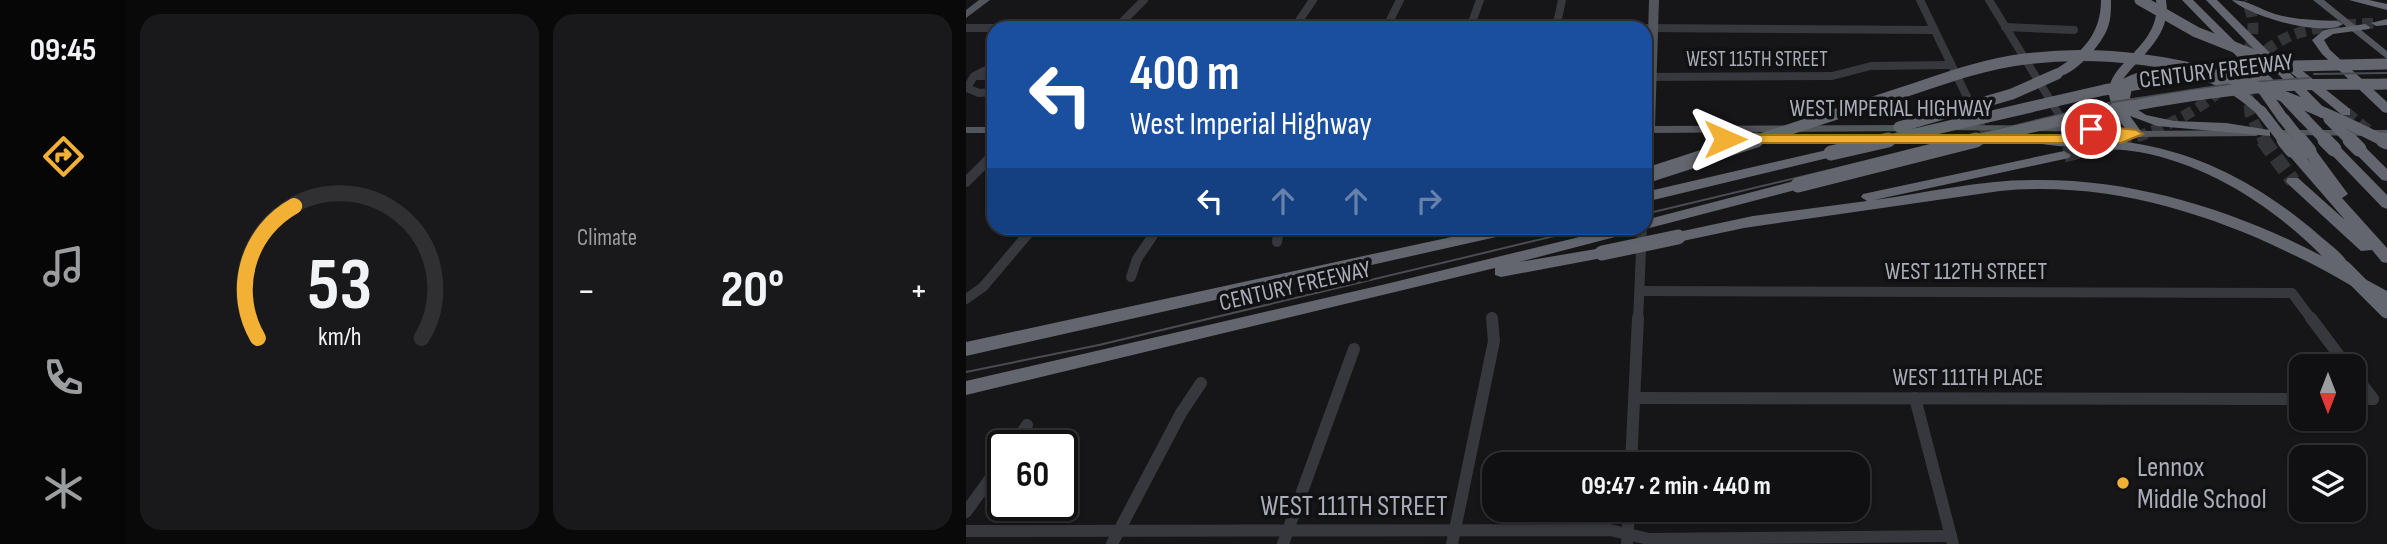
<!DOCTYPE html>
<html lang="en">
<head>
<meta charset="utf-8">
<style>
	:root { --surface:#101012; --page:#19191b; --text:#f1f3f6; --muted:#9c9d9f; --line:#303032; --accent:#f2b134 }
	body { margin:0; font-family:"Sofia Sans Condensed",sans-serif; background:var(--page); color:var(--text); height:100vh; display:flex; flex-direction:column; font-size:26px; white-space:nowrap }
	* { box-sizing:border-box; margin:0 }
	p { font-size:23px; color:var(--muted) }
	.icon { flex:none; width:38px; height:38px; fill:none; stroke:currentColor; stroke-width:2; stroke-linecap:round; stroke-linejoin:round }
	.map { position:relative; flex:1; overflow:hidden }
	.drawer { display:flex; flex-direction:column; gap:14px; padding:14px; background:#09090a; width:840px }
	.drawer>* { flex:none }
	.top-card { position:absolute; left:21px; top:21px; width:665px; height:214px; border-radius:21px; box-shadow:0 2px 5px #0004,0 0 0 2px var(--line); background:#1a4fa0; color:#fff; overflow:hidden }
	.needle { width:46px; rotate:180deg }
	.controls { position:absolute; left:1323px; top:354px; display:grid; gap:14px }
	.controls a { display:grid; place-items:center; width:77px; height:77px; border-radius:14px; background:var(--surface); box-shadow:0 2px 5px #0004,0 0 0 2px var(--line); font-size:35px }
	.speed { position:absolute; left:21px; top:430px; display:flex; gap:14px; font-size:35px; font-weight:700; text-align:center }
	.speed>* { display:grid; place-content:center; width:91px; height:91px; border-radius:50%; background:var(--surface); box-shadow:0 2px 5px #0004,0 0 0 2px var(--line); line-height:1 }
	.speed .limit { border:4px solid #111; border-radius:10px; background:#fff; color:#111 }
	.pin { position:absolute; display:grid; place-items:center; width:60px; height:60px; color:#fff; margin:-30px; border:4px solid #fff; border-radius:50%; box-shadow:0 2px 7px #0007 }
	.me { position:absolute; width:77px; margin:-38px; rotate:90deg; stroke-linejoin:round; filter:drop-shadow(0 0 5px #0008) }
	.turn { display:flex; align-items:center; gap:24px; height:147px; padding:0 28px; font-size:32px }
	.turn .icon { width:91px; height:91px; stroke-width:2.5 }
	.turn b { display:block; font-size:49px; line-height:60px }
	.lanes { display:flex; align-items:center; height:66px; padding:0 28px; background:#0003; justify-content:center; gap:35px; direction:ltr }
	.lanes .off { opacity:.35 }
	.big { font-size:52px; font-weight:700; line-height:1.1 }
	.drawer .widget { flex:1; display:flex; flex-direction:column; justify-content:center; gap:10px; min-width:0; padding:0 24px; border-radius:21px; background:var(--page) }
	.drawer .dial { align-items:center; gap:0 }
	.dial svg { height:182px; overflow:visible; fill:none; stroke:var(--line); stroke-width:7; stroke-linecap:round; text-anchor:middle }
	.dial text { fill:var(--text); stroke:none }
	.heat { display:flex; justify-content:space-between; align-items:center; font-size:38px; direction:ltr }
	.drawer .tiles { flex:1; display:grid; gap:14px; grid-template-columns:repeat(2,1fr) }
	.trip { position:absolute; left:516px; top:452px; width:388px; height:70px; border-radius:21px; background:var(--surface); box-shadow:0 2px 5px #0004,0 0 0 2px var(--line); font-weight:700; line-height:70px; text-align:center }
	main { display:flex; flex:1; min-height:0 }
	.tab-bar { display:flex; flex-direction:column; width:126px; justify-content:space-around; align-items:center; background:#060607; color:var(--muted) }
	.tab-bar .icon { width:49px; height:49px }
	.tab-bar .selected { color:var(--accent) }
	.tab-bar b { font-size:32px; color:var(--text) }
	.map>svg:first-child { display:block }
</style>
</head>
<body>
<main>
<nav class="tab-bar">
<b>09:45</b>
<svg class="icon selected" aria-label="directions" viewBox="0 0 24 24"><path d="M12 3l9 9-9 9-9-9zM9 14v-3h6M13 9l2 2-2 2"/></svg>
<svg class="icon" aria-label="music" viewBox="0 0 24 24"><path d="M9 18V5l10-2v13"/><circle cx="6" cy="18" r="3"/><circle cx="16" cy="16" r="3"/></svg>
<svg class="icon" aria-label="phone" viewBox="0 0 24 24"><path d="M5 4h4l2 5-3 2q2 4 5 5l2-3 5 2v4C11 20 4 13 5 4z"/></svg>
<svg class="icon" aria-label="climate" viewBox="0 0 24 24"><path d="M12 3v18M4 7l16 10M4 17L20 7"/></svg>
</nav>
<section class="drawer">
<div class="tiles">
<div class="widget dial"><svg viewBox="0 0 100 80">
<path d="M14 69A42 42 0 1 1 86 69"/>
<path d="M14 69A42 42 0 0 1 30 11" stroke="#f2b134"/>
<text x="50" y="56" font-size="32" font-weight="700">53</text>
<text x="50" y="72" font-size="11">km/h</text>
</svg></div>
<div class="widget"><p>Climate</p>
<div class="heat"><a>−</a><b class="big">20°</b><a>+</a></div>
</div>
</div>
</section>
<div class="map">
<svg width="1421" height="544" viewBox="0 0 1421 544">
	<rect width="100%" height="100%" fill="#161618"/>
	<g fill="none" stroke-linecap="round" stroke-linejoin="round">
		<!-- highway-tunnel-far1 -->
		<g stroke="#333438" stroke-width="11" stroke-dasharray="11 6" stroke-linecap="butt">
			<path d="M1288,63C1319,25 1365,26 1410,23"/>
			<path d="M1276,66C1287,44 1292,23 1280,0"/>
			<path d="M1281,88L1284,114L1298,142"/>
			<path d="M1380,112L1408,135"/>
			<path d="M1154,142C1196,130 1230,113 1262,84"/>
		</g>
		<!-- highway-tunnel -->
		<g stroke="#333438" stroke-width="15" stroke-dasharray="15 7" stroke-linecap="butt">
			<path d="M1297,140L1327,181"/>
			<path d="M1098,155L1161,140"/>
		</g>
		<!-- minor-far2 -->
		<g stroke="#37383d" stroke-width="8">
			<path d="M954,0L1021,138"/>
			<path d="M1023,0L1100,126"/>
			<path d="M1039,27L1108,30"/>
			<path d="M0,28H28"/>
			<path d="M114,28H370"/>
			<path d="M150,28L178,0"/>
			<path d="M328,28L347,0"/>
			<path d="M420,28L434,0"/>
			<path d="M435,28L590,27"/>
			<path d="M504,28L514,0"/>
			<path d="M590,28L596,0"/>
			<path d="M680,28L968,30"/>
			<path d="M28,66L8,76L1,88L13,93L28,92"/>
			<path d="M10,76H28"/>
			<path d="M679,77L866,76L905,66L984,65"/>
		</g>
		<!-- minor-far1 -->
		<g stroke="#37383d" stroke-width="10">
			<path d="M679,157L680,140"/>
			<path d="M0,182L28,154"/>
			<path d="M311,242L313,228"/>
			<path d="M165,277L171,259L192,228"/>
			<path d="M674,291L1326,293L1346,320"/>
			<path d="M0,299L17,287L67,228"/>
			<path d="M672,320L676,228"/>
		</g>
		<!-- minor -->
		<g stroke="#37383d" stroke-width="12">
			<path d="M1345,318L1381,366"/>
			<path d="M1388,374L1407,399"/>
			<path d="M669,398L1335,399"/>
			<path d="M949,398L987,544"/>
			<path d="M1388,399H1407"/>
			<path d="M47,446L61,425"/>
			<path d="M665,464L672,318"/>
			<path d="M0,512L37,461"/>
			<path d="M0,531L644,530L683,539L985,536"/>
			<path d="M146,544L215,413L235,383"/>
			<path d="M317,544L388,349"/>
			<path d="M486,544L528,341L526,318"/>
			<path d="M661,544L663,509"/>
		</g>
		<!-- major -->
		<g fill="#53555c" fill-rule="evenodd">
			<path d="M13,0H24L0,18V10Z"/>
			<path d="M683,0H693L689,126L944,125L950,128L944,131L687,133L684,139L679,140Z"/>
			<path d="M1347,0H1358L1421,51V59Z"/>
			<path d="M982,125L1148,126L1170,131L1290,130L1296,133L1290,136L1170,137C1156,144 1124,148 1111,140L1113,138L1157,135L1148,132L978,130V126Z"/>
			<rect x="0" y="127" width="28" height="6"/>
			<path d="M1317,130H1421V136L1313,135V131Z"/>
			<path d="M935,135H1002L1008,139L1002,143L931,141V137Z"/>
			<path d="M1022,135H1083L1089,139L1083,143L1018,140V136Z"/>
		</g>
		<!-- highway -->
		<g fill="#63666e" fill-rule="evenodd">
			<path d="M1135,0H1145C1145,10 1145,18 1142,27C1136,45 1106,79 1087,77V71C1115,54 1135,35 1135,0Z"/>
			<path d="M1190,0H1200C1206,35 1176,54 1157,79C1202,54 1269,72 1301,111L1295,115L1291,114C1259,84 1208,60 1167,84L1164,98L1169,108L1180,115L1208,121L1260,123L1304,130V136L1191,126L1164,116L1177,134L1175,137H1165C1157,125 1147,113 1144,99C1135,63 1197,49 1190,0Z"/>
			<path d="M1216,0H1227L1344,116V122H1334L1303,89L1324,119L1318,123L1313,122L1283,79L1289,75Z"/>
			<path d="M1240,0H1251L1313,62L1315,60H1323L1384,109V115H1376L1319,68L1365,115L1363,118H1355Z"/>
			<path d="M1266,0C1282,0 1293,9 1309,14C1329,20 1351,20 1372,21L1377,24C1358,38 1283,16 1266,0Z"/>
			<path d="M1383,0H1403L1421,4V10Z"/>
			<path d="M1421,19V25L1410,26L1405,23Z"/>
			<path d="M1399,24L1404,27L1403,29L1367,34L1358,40L1364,50L1421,102V113L1417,112L1356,54L1346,40L1358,30Z"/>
			<path d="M1071,135C1105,139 1140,138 1173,144C1242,156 1301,190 1354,236C1363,244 1385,259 1384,271L1421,291V305C1408,301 1396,292 1384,285C1367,275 1349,265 1332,257C1239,211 1138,181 1034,191L778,228L712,242L704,237L712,232L787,216L901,201L895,197L897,194L1098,151L1105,155L1103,158L908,200C960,193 1013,180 1066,180C1167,178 1268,210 1356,256C1306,206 1243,165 1173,152C1138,146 1101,150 1066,142V136Z"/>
			<path d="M1368,145L1373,146L1421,195V209L1416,207L1363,152L1361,149Z"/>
			<path d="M1393,145L1398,146L1421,169V181L1416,180L1388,152L1386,149Z"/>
			<path d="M1326,146L1331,147L1345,163L1336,151L1338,148H1348L1382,194L1376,198L1421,248V263L1416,262L1406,250L1395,251L1322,184L1320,181L1322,178H1332L1379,220L1321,153L1319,150Z"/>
			<path d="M865,149L872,153L870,156L679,202V192Z"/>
			<path d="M832,180L837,182L839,185L837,188L553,262L636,248L644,253L636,258L535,277L529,275V268L0,395V381L420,284L650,228H679V220Z"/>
			<path d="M527,228H555L548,233L0,356V342Z"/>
		</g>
		<!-- tram -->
		<g stroke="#4a4c52" stroke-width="2">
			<path d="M1348,74L1421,73"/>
			<path d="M1289,82L1343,78"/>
			<path d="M679,214L1147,102L1271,83"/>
			<path d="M0,372L133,345L622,228"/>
		</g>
		<!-- highway-bridge-far1 -->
		<g stroke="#63666e" stroke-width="11">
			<path d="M1174,0L1230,32L1311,64"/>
			<path d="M1255,72L1327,66L1421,64"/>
			<path d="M1295,111L1319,142"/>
			<path d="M1318,119L1336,142"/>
			<path d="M1339,119L1361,142"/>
			<path d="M1363,119L1386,142"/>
			<path d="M933,127L1046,94L1091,74"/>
			<path d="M785,142C837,125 889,108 941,91C980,78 1018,64 1059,59C1186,43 1308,85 1420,142"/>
			<path d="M914,142L1138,90L1233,74"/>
			<path d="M1003,142C1102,118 1201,95 1302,87C1341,83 1381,85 1420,84"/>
		</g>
		<!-- highway-bridge -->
		<g stroke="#63666e" stroke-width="15">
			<path d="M1318,140L1326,150"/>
			<path d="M1334,140L1343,151"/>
			<path d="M1359,140L1368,149"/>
			<path d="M1384,140L1393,149"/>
			<path d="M1417,140L1421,142"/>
			<path d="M865,153L922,140"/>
			<path d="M679,176L790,140"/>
			<path d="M832,185L1010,140"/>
			<path d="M636,253L712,237"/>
			<path d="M1378,268L1421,311"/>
		</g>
	</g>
	<!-- route -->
	<path fill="#f2b134" stroke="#9d7322" stroke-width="2" d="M1125,125L1170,130L1177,134L1155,143H759L752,139L759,135H1150L1120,132V126Z"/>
	<!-- markers -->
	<circle fill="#f2b134" stroke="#111113" stroke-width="2.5" cx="1157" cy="483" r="7"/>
	<g text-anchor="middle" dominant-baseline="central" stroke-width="7" stroke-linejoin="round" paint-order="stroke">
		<!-- far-street labels -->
		<g font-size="21" fill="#a8adb8" stroke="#111113">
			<text x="791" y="59">WEST 115TH STREET</text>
		</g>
		<!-- street labels -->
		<g font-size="24" fill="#a8adb8" stroke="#111113">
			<text transform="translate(1250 71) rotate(-7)">CENTURY FREEWAY</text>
			<text x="925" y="108">WEST IMPERIAL HIGHWAY</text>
			<text x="1000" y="271">WEST 112TH STREET</text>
			<text transform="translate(329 286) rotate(-13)">CENTURY FREEWAY</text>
			<text x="1002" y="377">WEST 111TH PLACE</text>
		</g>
		<!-- near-poi labels -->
		<g font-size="28" fill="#a8adb8" stroke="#111113" text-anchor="start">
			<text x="1171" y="467">Lennox<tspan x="1171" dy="32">Middle School</tspan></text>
		</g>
		<!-- near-street labels -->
		<g font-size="28" fill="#a8adb8" stroke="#111113">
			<text x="388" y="506">WEST 111TH STREET</text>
		</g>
	</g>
</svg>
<div class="controls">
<a><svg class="needle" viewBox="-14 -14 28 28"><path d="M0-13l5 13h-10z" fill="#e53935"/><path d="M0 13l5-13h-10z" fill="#9c9d9f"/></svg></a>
<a><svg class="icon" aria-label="layers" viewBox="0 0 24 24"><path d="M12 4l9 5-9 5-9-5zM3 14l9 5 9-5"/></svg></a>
</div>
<div class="speed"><div class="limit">60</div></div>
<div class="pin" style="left:1125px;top:129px;background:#d93025"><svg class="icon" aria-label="arrive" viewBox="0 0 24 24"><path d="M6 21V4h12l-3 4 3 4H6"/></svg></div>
<svg class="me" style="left:759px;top:139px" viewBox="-20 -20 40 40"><path d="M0-17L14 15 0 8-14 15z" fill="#f2b134" stroke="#fff" stroke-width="4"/></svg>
<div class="trip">09:47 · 2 min · 440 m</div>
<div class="top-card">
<div class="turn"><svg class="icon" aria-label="left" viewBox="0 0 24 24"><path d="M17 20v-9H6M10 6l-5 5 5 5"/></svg><div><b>400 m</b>West Imperial Highway</div></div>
<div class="lanes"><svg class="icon" aria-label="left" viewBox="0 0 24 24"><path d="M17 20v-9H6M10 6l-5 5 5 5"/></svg><svg class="icon off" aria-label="ahead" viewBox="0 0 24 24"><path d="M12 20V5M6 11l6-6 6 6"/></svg><svg class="icon off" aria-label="ahead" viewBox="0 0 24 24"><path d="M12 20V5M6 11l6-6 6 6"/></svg><svg class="icon off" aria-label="right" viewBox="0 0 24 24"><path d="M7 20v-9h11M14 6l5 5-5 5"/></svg></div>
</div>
</div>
</main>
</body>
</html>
